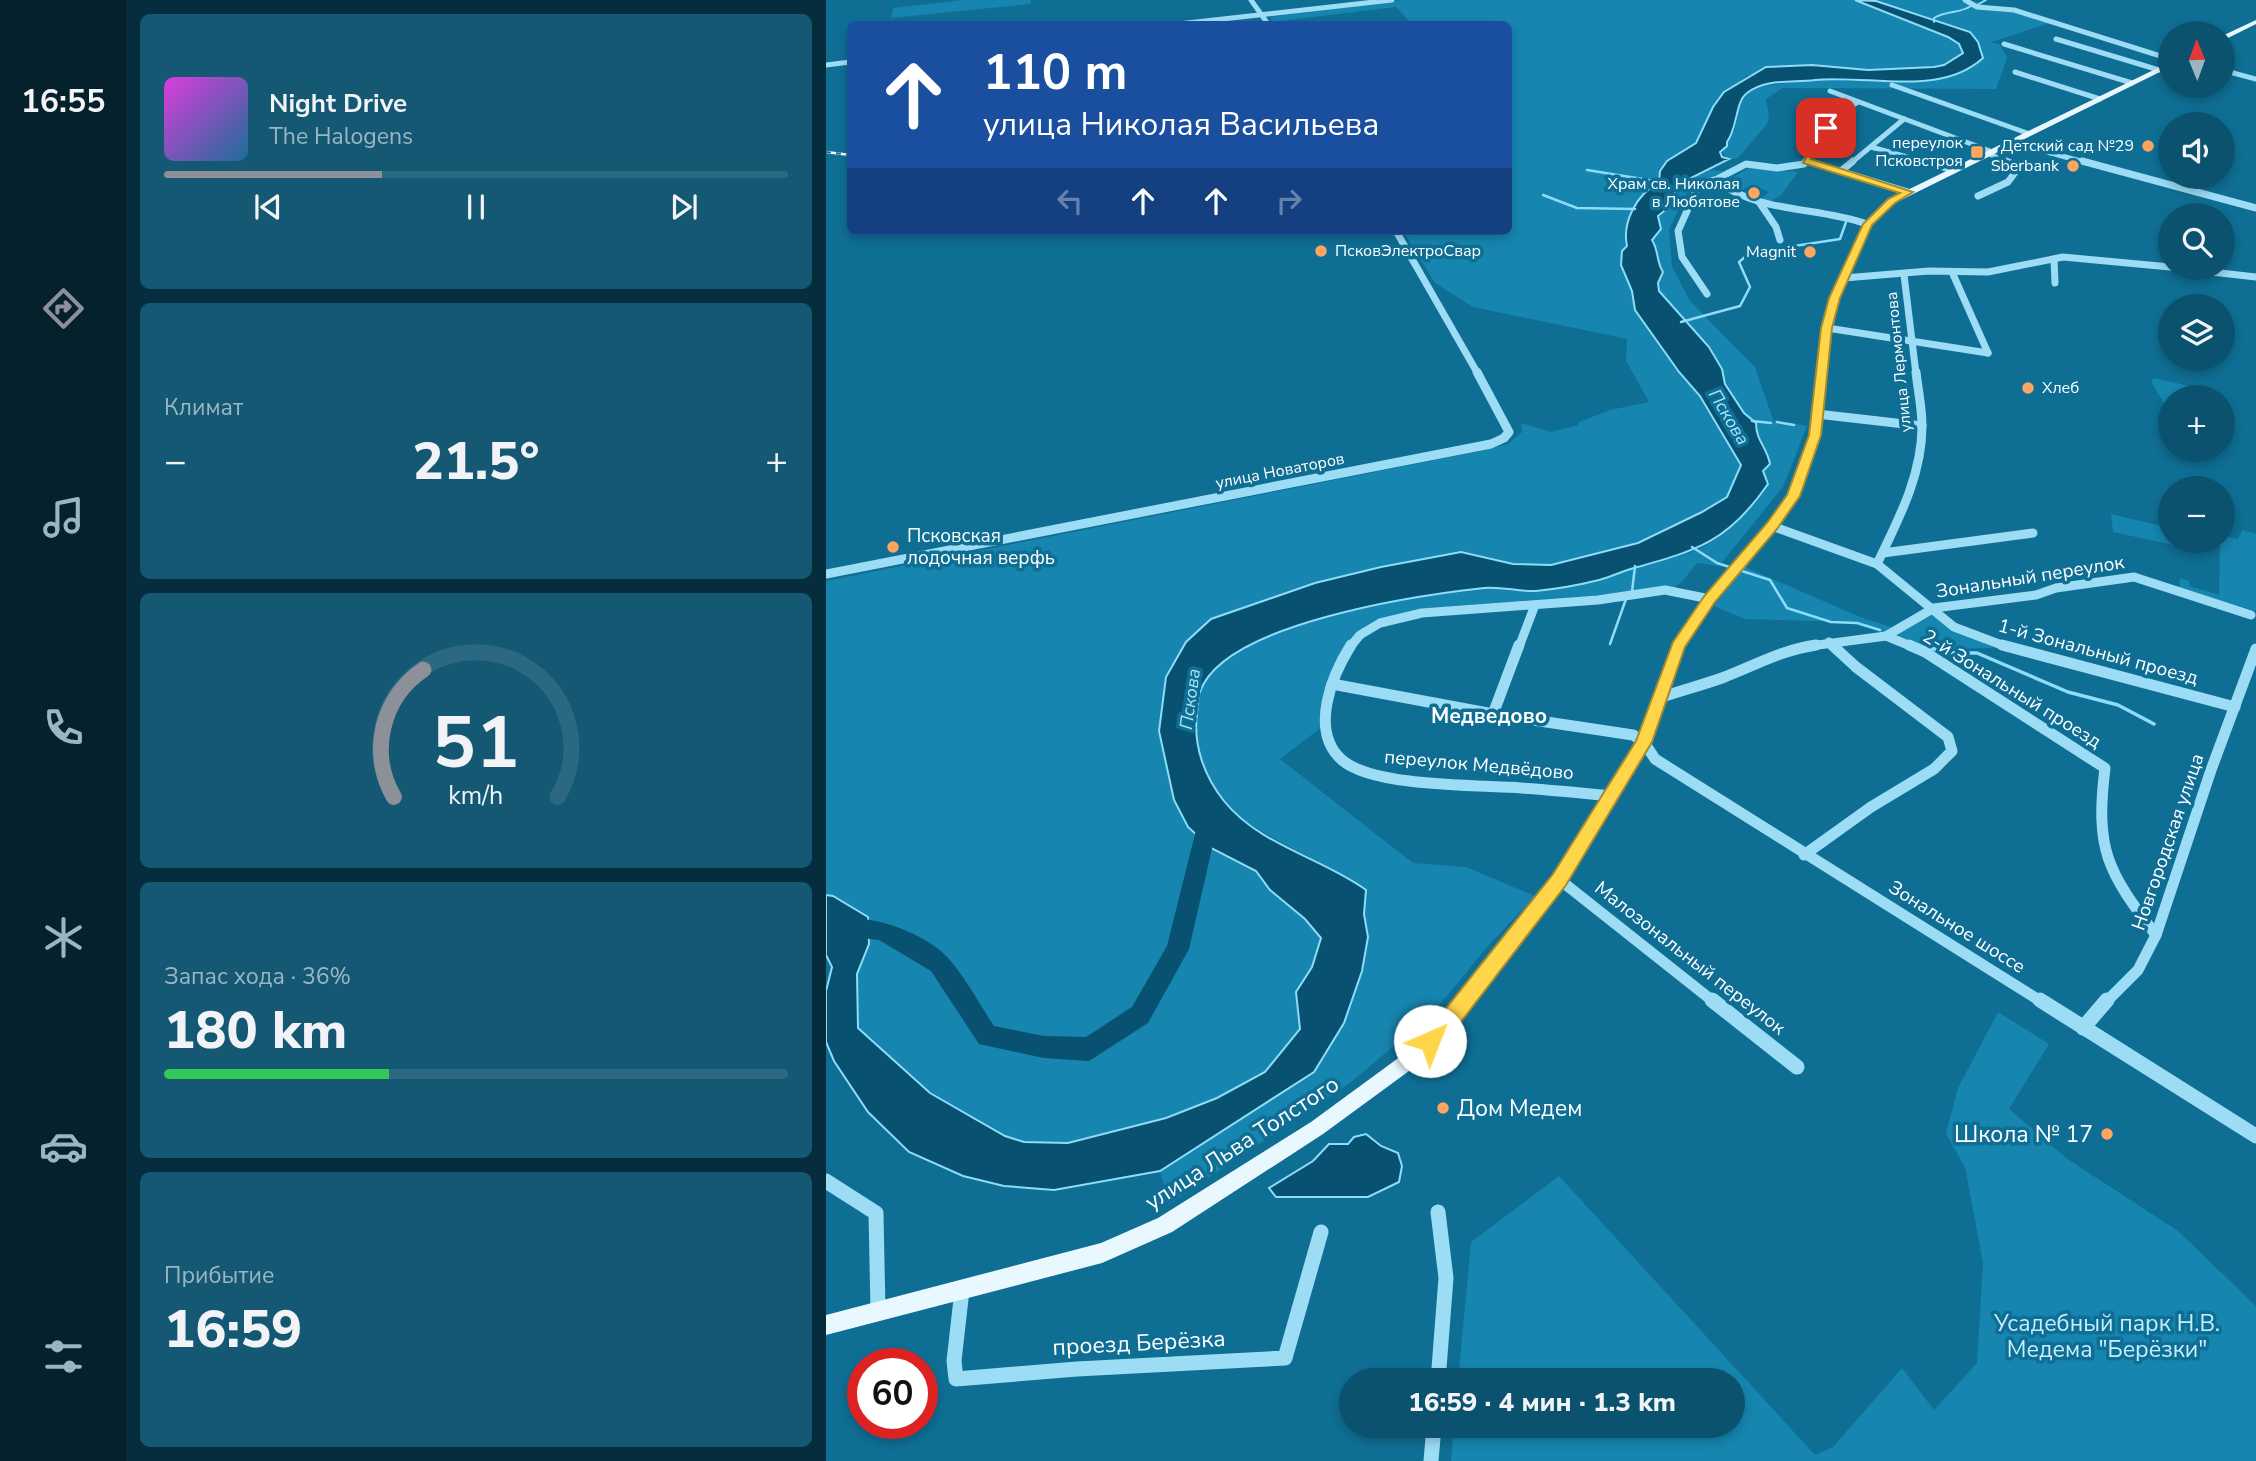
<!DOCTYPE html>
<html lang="ru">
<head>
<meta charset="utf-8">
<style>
	:root { --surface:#0b526f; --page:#145874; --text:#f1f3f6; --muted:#9ab6c3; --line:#2b6982; --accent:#8c9099 }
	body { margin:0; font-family:"Nunito Sans",sans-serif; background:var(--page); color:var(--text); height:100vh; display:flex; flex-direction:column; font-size:26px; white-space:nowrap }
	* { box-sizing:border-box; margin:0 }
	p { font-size:23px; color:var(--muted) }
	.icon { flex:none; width:38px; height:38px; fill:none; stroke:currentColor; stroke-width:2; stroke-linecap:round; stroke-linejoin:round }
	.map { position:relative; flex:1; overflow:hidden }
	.sheet { display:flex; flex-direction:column; gap:14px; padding:14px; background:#062d3d; width:700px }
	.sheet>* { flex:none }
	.top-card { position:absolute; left:21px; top:21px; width:665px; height:214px; border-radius:10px; box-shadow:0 4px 10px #0003; background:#1a4fa0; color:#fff; overflow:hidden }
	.needle { width:46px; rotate:359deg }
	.fabs { position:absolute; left:1332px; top:21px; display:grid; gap:14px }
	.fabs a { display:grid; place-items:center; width:77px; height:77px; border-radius:50%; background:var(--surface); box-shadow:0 4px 10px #0003; font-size:35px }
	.speed { position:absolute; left:21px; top:1348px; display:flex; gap:14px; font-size:35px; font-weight:700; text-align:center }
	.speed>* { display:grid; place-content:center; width:91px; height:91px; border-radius:50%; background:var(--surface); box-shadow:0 4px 10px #0003; line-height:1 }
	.speed .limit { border:10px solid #d22; background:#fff; color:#111 }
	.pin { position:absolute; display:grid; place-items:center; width:60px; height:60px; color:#fff; margin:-30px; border-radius:14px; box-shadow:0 4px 10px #0006 }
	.me { position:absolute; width:77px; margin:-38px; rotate:44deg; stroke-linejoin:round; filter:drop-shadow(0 0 5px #0008) }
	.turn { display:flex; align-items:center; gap:24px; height:147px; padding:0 21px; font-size:32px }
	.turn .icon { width:91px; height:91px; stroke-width:2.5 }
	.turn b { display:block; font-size:49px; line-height:60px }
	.lanes { display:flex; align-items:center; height:66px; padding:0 21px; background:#0003; justify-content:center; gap:35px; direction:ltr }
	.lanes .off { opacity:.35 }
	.big { font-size:52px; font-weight:800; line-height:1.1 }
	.sheet .widget { flex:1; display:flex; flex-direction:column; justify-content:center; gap:10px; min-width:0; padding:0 24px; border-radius:10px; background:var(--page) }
	.sheet .dial { align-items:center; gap:0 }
	.dial svg { height:182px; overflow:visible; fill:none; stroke:var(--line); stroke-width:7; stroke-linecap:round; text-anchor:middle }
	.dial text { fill:var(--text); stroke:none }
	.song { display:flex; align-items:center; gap:21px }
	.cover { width:84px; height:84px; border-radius:10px; background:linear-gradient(135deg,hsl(300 70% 55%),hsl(200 70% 35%)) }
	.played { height:7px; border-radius:4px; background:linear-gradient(90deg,var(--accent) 35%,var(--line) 35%) }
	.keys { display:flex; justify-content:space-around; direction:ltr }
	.heat { display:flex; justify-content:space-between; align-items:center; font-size:38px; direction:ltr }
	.charge { height:10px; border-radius:5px; background:linear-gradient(90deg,#34c759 36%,var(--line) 0) }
	.trip { position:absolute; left:513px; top:1368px; width:406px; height:70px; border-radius:35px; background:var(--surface); box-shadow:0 4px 10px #0003; font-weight:800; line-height:70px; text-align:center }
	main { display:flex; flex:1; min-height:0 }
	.dock { display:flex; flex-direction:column; width:126px; justify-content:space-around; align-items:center; background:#04212c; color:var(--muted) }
	.dock .icon { width:49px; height:49px }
	.dock .selected { color:var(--accent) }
	.dock b { font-size:32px; color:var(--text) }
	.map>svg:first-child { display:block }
</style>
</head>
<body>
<main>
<nav class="dock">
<b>16:55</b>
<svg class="icon selected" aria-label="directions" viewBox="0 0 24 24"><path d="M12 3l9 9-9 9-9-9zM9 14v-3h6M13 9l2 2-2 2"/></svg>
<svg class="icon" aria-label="music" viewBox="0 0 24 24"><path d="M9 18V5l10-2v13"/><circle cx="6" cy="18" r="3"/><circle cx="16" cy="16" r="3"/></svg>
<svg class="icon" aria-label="phone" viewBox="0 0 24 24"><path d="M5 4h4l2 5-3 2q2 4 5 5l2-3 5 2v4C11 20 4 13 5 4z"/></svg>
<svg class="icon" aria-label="climate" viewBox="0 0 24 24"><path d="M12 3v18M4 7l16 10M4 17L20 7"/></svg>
<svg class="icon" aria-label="car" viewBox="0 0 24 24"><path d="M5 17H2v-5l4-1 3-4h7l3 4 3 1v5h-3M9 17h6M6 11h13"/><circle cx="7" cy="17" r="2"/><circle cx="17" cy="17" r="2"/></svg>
<svg class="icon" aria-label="filters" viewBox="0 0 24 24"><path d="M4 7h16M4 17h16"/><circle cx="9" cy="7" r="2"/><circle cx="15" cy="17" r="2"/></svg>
</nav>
<section class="sheet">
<div class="widget">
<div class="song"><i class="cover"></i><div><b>Night Drive</b><p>The Halogens</p></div></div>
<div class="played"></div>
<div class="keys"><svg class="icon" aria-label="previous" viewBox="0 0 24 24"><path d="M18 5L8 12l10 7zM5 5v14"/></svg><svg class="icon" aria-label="pause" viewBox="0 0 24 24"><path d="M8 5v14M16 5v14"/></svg><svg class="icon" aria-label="next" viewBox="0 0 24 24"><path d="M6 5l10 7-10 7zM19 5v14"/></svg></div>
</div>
<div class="widget"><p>Климат</p>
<div class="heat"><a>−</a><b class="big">21.5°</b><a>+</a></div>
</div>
<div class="widget dial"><svg viewBox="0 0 100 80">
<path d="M14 69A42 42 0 1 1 86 69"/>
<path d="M14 69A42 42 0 0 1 27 13" stroke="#8c9099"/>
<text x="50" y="56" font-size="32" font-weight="700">51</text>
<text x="50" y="72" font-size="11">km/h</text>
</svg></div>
<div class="widget"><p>Запас хода · 36%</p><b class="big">180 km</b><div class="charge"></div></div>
<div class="widget"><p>Прибытие</p><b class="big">16:59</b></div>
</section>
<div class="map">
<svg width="1430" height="1461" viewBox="0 0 1430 1461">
	<rect width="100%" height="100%" fill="#0f6e94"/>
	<!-- green -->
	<g fill="#1685af">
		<path d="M137,0H205V4L65,18L67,8Z"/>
		<path d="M576,0H1029L1122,37L1133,44L1137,53L1118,65L1095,68L1042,70L986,65L940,67L935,72L920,76L887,110L870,143L852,154L834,171L833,183C798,199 805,234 795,265L806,291L809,310L853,372L874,396L915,465L901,497L876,512L812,543L725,565L687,564L635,552L555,567L489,583L385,619L333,731L348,800L362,827L385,848L430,871L444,890L479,919L495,938L486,967L470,992L474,1029L439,1072L391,1098L340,1118L242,1143L198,1142L179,1136L104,1093L32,1027L31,974L43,944L8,896L0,895V581L660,450L682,444L696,432L695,423L725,432L752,425L753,422L784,410L823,402L800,361L801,339L647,307L609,283L577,231H682L683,180L686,179L682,174V24H586L570,7L446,22L444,17Z"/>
		<path d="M1048,0H1143L1224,23L1165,42L1174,45L1181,58L1170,89L956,88L940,99L943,117L941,124L912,158L903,160L896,152L909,129L913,106L920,93L938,86L993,79L1096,81L1120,77L1150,65L1157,52L1144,32Z"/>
		<path d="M923,168L972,172L955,195L944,202L935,199L943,192L925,185L913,192L897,183Z"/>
		<path d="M885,170L898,171L864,188L843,229L846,267L864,301L929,367L947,420L981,426L957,487L893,566L871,563L856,582L842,592L568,617L526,639L496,727L454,759L587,863L640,867L709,896L661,947L607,1013L524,1083L343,1204L334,1171L488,1072L518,1023L536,971L542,937L538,914L540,890C509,867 472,853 439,833C430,828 420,823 412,816C386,790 367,756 371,718C371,710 371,699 374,691C398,623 594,594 658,588C676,586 694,592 711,591C748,587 783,575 819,565C840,559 865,555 884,543C915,524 933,487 942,453L930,436V423L918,413L899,384L896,369L883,347L832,291V255L826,240L832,216L844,206L851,185Z"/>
		<path d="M1328,378L1363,386L1362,397H1344V406L1339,405L1325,381Z"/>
		<path d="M1285,514L1344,528V541H1361L1352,546L1287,532Z"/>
		<path d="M1416,530L1430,534V611L1353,588L1354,578L1363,581V586L1393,595L1394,541L1397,536L1412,539Z"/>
		<path d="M919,567L1034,617L1065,627L1101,611L1136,634L1169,648L1105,649L1024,622L919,619L888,606Z"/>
		<path d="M1172,1012L1223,1044L1183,1109L1240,1158L1352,1231L1430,1306V1461H625L628,1426H906V1381H632L645,1242L733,1176L989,1455L1007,1447L1076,1368L1108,1410L1151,1363L1157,1263L1139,1167L1120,1134L1132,1088Z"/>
	</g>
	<!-- water -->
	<g fill="#085170" stroke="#8ddcf8" stroke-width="2">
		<path d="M1029,0L1050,1L1144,32L1152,42L1157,58C1113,98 1042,74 989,80C967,83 941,78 921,93C909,102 912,127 901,142V146L894,152L896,157L903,159L851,185L844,206L832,216L835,229L826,240C833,251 830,261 837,272L832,283L833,291L883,347L896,369L899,384L918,413L930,423C930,441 941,447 944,464L937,471L942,484C902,542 872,550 808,568C796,571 785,577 773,580C753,585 730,589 710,591C693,592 675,586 658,588C594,595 397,623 374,692C372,698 372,706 371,713C367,745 378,776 398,801C433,845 496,858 540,890L538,914L542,937L536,971L518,1023L488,1072L334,1171L228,1190L178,1186L137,1176L83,1152L42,1112L8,1061L0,1042V991L6,967L0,955V895L7,896L42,917L43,944L31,974L32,1028L104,1093L179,1136L198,1142L242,1143L340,1118L391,1098L439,1072L474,1029L470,992L486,967L495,938L479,919L444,890L430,871L385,848L362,827L348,800L333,731L340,677L360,642L385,619L489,583L555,567L635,552L687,564L725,565L812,543L876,512L901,497L915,465L874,396L853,372L809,310L806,291L795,265L796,251L801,246C796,223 810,194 833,183L834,171L841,161L870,143L887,107L898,92L940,67L986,65L1042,70L1108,67L1118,65L1137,53L1133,44L1122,37Z"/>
		<path d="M540,1134L555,1146L572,1153L576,1166L573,1182L542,1197H450L443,1188L487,1161L503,1144H522L528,1137Z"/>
	</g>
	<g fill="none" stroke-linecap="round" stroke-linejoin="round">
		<!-- stream-far2 -->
		<g stroke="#8ddcf8" stroke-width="2">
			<path d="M1151,5L1160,0"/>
			<path d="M1108,22V18C1121,10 1133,14 1145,6"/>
		</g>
		<!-- stream-far1 -->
		<g stroke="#8ddcf8" stroke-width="2.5">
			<path d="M761,170L835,182"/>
			<path d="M717,195L751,208L809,209"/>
			<path d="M962,247L1014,239L1020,222"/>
			<path d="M855,322L914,306L924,287L913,262L919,257L955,247"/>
			<path d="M926,421L945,423"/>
			<path d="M951,422L968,425"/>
			<path d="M866,547L891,563L944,580L961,608L1005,622L1031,623L1054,630"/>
			<path d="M806,592L809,566"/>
			<path d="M784,644L800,599"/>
		</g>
		<!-- stream -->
		<path stroke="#8ddcf8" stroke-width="3.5" d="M1100,647L1124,653H1151L1242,692L1292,705L1328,724"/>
		<!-- river -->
		<g fill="#085170" fill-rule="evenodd">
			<path d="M1124,67L1127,68V72L1095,80L959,77L954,74L959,71L1095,74Z"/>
			<path d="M383,810L390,812L393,818L363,949L322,1023L263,1061L218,1058L153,1044L105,971L53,940L8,935L5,928L8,921C40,910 101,934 122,958C140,978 153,1004 168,1026L218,1036L260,1037L306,1007L341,946L373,818L376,812Z"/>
		</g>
		<!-- minor-far4 -->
		<g stroke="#9cdcf4" stroke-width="5">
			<path d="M425,0L442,24"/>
			<path d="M1139,0L1151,7L1188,10L1344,59"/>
			<path d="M352,24L566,0"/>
			<path d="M1230,39L1333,70"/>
			<path d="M1178,44L1306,83"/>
			<path d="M0,65L24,62"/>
			<path d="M1396,70L1430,79"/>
			<path d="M1189,72L1274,99"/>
			<path d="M1066,85L1201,133"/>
			<path d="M1004,91L1164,151"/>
			<path d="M1183,142L1262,163"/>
			<path d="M1045,147L1103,163"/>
			<path d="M1161,153L1184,163"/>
			<path d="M980,161L987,163"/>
			<path d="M979,163L1011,115L1032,102"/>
			<path d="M1025,163L1078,119"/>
		</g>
		<!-- minor-far3 -->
		<g stroke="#9cdcf4" stroke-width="7">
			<path d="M980,161L978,164L951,168L920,164L889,180C934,214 990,206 1041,224"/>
			<path d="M981,161L1082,192"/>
			<path d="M1096,161L1127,170"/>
			<path d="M1256,161L1430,208"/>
			<path d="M1015,171L1027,161"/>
			<path d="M1152,196L1182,182L1193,167L1180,161"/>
			<path d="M933,202L950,227L954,240"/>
			<path d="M570,231L652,374"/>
			<path d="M1228,259L1229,283"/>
			<path d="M1350,268L1430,277"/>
			<path d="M1126,272L1162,353"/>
			<path d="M1078,275L1090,374"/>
			<path d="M1018,278L1103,271L1162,272L1237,257L1344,267"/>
			<path d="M881,294L856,257L852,231L871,189L879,182L889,180"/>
			<path d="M1001,328L1162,353"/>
		</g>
		<!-- minor-far2 -->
		<g stroke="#9cdcf4" stroke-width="9">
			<path d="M991,414L1096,426"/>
			<path d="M946,526L1051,564L1128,627L1181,647"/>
			<path d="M1057,553L1207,533"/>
			<path d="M1051,564C1072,520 1096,476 1096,426C1096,408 1092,390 1090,372"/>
			<path d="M0,574L665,444L678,438L683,432L651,372"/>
			<path d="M1060,636L1087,647"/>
			<path d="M1003,642L1008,647"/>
			<path d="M524,647L534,635L554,623L596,613L772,600L839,590L884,599"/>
			<path d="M693,647L709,605"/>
			<path d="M977,647L1060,636L1108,608L1210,595L1230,588L1308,577L1425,615"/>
		</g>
		<!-- minor-far1 -->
		<g stroke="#9cdcf4" stroke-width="11">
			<path d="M525,645C506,675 483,731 516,760C547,787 652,785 695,788C725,790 756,793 786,796"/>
			<path d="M1083,645L1099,652L1279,768C1269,850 1281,871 1330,935"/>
			<path d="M1176,645L1409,707"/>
			<path d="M506,684L667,714L807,735L818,742L829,759L1216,1002"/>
			<path d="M833,698C854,691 876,685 896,678C928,666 955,650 990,645"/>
			<path d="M667,714L693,645"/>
			<path d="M978,855L1045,807L1108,769L1126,751L1122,737L1030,667L1006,645"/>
			<path d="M734,880L888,1002"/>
			<path d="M1280,1002L1312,970L1330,935L1385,770L1430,649"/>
		</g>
		<!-- minor -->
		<g stroke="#9cdcf4" stroke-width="15">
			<path d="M886,1000L971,1067"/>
			<path d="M1214,1000L1430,1136"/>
			<path d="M1257,1028L1281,1000"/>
			<path d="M0,1181L50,1213L52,1311"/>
			<path d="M612,1212L620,1278L612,1381"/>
			<path d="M136,1290L128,1361L130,1379L251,1369L459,1358L495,1232"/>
			<path d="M605,1461L608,1426"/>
		</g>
		<!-- major -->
		<g fill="#e9f8ff" fill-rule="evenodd">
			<path d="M1430,20V24L1396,41V36Z"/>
			<path d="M1344,62V67L1069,203L1043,229L1013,298L1002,354L994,435L974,496L950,529L888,602L858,647L825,742L812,765L740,885L634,1023L583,1071L497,1134L346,1232L276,1263L0,1335V1315L275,1243L332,1218L485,1122L571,1059L622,1011L728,875L802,757L811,741L847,643L880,596L942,523L962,495L984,435L992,354L1003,298L1035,228L1063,199Z"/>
		</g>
		<!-- rail casing -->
		<g stroke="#fff" stroke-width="2.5">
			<path id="rail" d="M0,152L24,155"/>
		</g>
		<!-- rail -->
		<use href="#rail" stroke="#0f6e94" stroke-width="2" stroke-dasharray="5" stroke-linecap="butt"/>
	</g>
	<!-- route -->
	<path fill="#ffd54a" stroke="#a68a30" stroke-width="2" d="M1000,126L1005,128L985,159L1087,192L1069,203L1046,225L1014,298L1006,328L995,435L974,496L951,529L889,602L859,647L826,742L740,885L634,1023L611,1047L604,1050L597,1047L594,1041L727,874L810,741L847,642L879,595L941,523L961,495L983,435L995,328L1003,298L1037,224L1062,199L1074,193L977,163L996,128Z"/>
	<!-- markers -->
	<g fill="#ffa55f" stroke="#0f6e94" stroke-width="2.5">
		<circle cx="1322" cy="146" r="7"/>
		<rect x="1144" y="145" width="14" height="14" rx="3.5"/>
		<circle cx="1247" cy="166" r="7"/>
		<circle cx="928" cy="193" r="7"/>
		<circle cx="495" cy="251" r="7"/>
		<circle cx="984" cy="252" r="7"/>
		<circle cx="1202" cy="388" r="7"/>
		<circle cx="67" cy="547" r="7"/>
		<circle cx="617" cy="1108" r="7"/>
		<circle cx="1281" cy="1134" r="7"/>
	</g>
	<g text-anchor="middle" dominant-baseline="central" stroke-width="7" stroke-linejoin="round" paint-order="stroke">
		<!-- far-poi labels -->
		<g font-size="16" fill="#fff" stroke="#0f6e94" text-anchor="end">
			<text x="1137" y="143">переулок<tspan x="1137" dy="18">Псковстроя</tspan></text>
			<text x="1308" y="146">Детский сад №29</text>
			<text x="1233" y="166">Sberbank</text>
			<text x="914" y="184">Храм св. Николая<tspan x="914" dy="18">в Любятове</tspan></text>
			<text x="509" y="251" text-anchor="start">ПсковЭлектроСвар</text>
			<text x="970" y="252">Magnit</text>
			<text x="1216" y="388" text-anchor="start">Хлеб</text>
		</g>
		<!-- far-street labels -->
		<g font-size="16" fill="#fff" stroke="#0f6e94">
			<text transform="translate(1073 362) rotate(-96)">улица Лермонтова</text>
			<text transform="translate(454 471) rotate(-11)">улица Новаторов</text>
		</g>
		<!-- far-water labels -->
		<g font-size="18" font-style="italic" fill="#a8e5fb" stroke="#0f6e94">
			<text transform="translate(903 417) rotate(59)">Пскова</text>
			<text transform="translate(364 699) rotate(-82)">Пскова</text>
		</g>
		<!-- poi labels -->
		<g font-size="19" fill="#fff" stroke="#0f6e94" text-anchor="start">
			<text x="81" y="536">Псковская<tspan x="81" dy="22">лодочная верфь</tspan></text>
		</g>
		<!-- street labels -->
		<g font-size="19" fill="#fff" stroke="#0f6e94">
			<text transform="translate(1204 577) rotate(-9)">Зональный переулок</text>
			<text transform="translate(1272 652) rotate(15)">1-й Зональный проезд</text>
			<text transform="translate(1186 689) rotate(32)">2-й Зональный проезд</text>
			<text transform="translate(653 765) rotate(5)">переулок Медвёдово</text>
			<text transform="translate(1342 842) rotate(-71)">Новгородская улица</text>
			<text transform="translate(1131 927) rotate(32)">Зональное шоссе</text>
			<text transform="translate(864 958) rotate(38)">Малозональный переулок</text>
		</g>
		<!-- neighbourhood labels -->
		<g font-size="21" font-weight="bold" fill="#fff" stroke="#0f6e94">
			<text x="663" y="716">Медведово</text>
		</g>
		<!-- near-poi labels -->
		<g font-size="23" fill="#fff" stroke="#0f6e94" text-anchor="start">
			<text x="631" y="1108">Дом Медем</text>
			<text x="1267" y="1134" text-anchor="end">Школа № 17</text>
		</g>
		<!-- near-street labels -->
		<g font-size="23" fill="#fff" stroke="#0f6e94">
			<text transform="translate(416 1143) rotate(-33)">улица Льва Толстого</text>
			<text transform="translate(313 1343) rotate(-3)">проезд Берёзка</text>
		</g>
		<!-- near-park labels -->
		<g font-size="23" fill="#c4eefe" stroke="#0f6e94">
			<text x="1281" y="1323">Усадебный парк Н.В.<tspan x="1281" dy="26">Медема "Берёзки"</tspan></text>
		</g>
	</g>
</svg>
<div class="fabs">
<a><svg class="needle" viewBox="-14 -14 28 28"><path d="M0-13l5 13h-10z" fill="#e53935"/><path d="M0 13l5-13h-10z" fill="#9ab6c3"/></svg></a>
<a><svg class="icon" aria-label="sound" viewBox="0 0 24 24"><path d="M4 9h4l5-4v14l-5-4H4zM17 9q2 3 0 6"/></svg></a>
<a><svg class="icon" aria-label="search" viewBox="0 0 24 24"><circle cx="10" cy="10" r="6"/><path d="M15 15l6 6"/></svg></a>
<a><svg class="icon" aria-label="layers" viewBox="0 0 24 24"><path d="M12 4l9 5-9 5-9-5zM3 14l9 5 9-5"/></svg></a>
<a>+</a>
<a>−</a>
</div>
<div class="speed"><div class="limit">60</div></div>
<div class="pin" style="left:1000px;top:128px;background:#d93025"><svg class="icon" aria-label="arrive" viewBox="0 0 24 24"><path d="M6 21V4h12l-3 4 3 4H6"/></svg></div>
<svg class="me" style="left:604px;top:1041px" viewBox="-20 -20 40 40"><circle r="19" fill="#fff"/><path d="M0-13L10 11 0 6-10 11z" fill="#ffd54a"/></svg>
<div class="trip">16:59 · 4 мин · 1.3 km</div>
<div class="top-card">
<div class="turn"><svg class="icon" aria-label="ahead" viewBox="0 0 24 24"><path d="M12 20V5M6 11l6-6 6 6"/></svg><div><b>110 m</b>улица Николая Васильева</div></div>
<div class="lanes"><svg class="icon off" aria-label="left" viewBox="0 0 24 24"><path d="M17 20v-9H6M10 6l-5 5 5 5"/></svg><svg class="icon" aria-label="ahead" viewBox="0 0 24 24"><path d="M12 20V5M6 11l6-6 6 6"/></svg><svg class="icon" aria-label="ahead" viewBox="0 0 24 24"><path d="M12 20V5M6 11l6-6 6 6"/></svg><svg class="icon off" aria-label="right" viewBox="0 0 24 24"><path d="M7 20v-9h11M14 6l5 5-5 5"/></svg></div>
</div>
</div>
</main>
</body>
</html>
